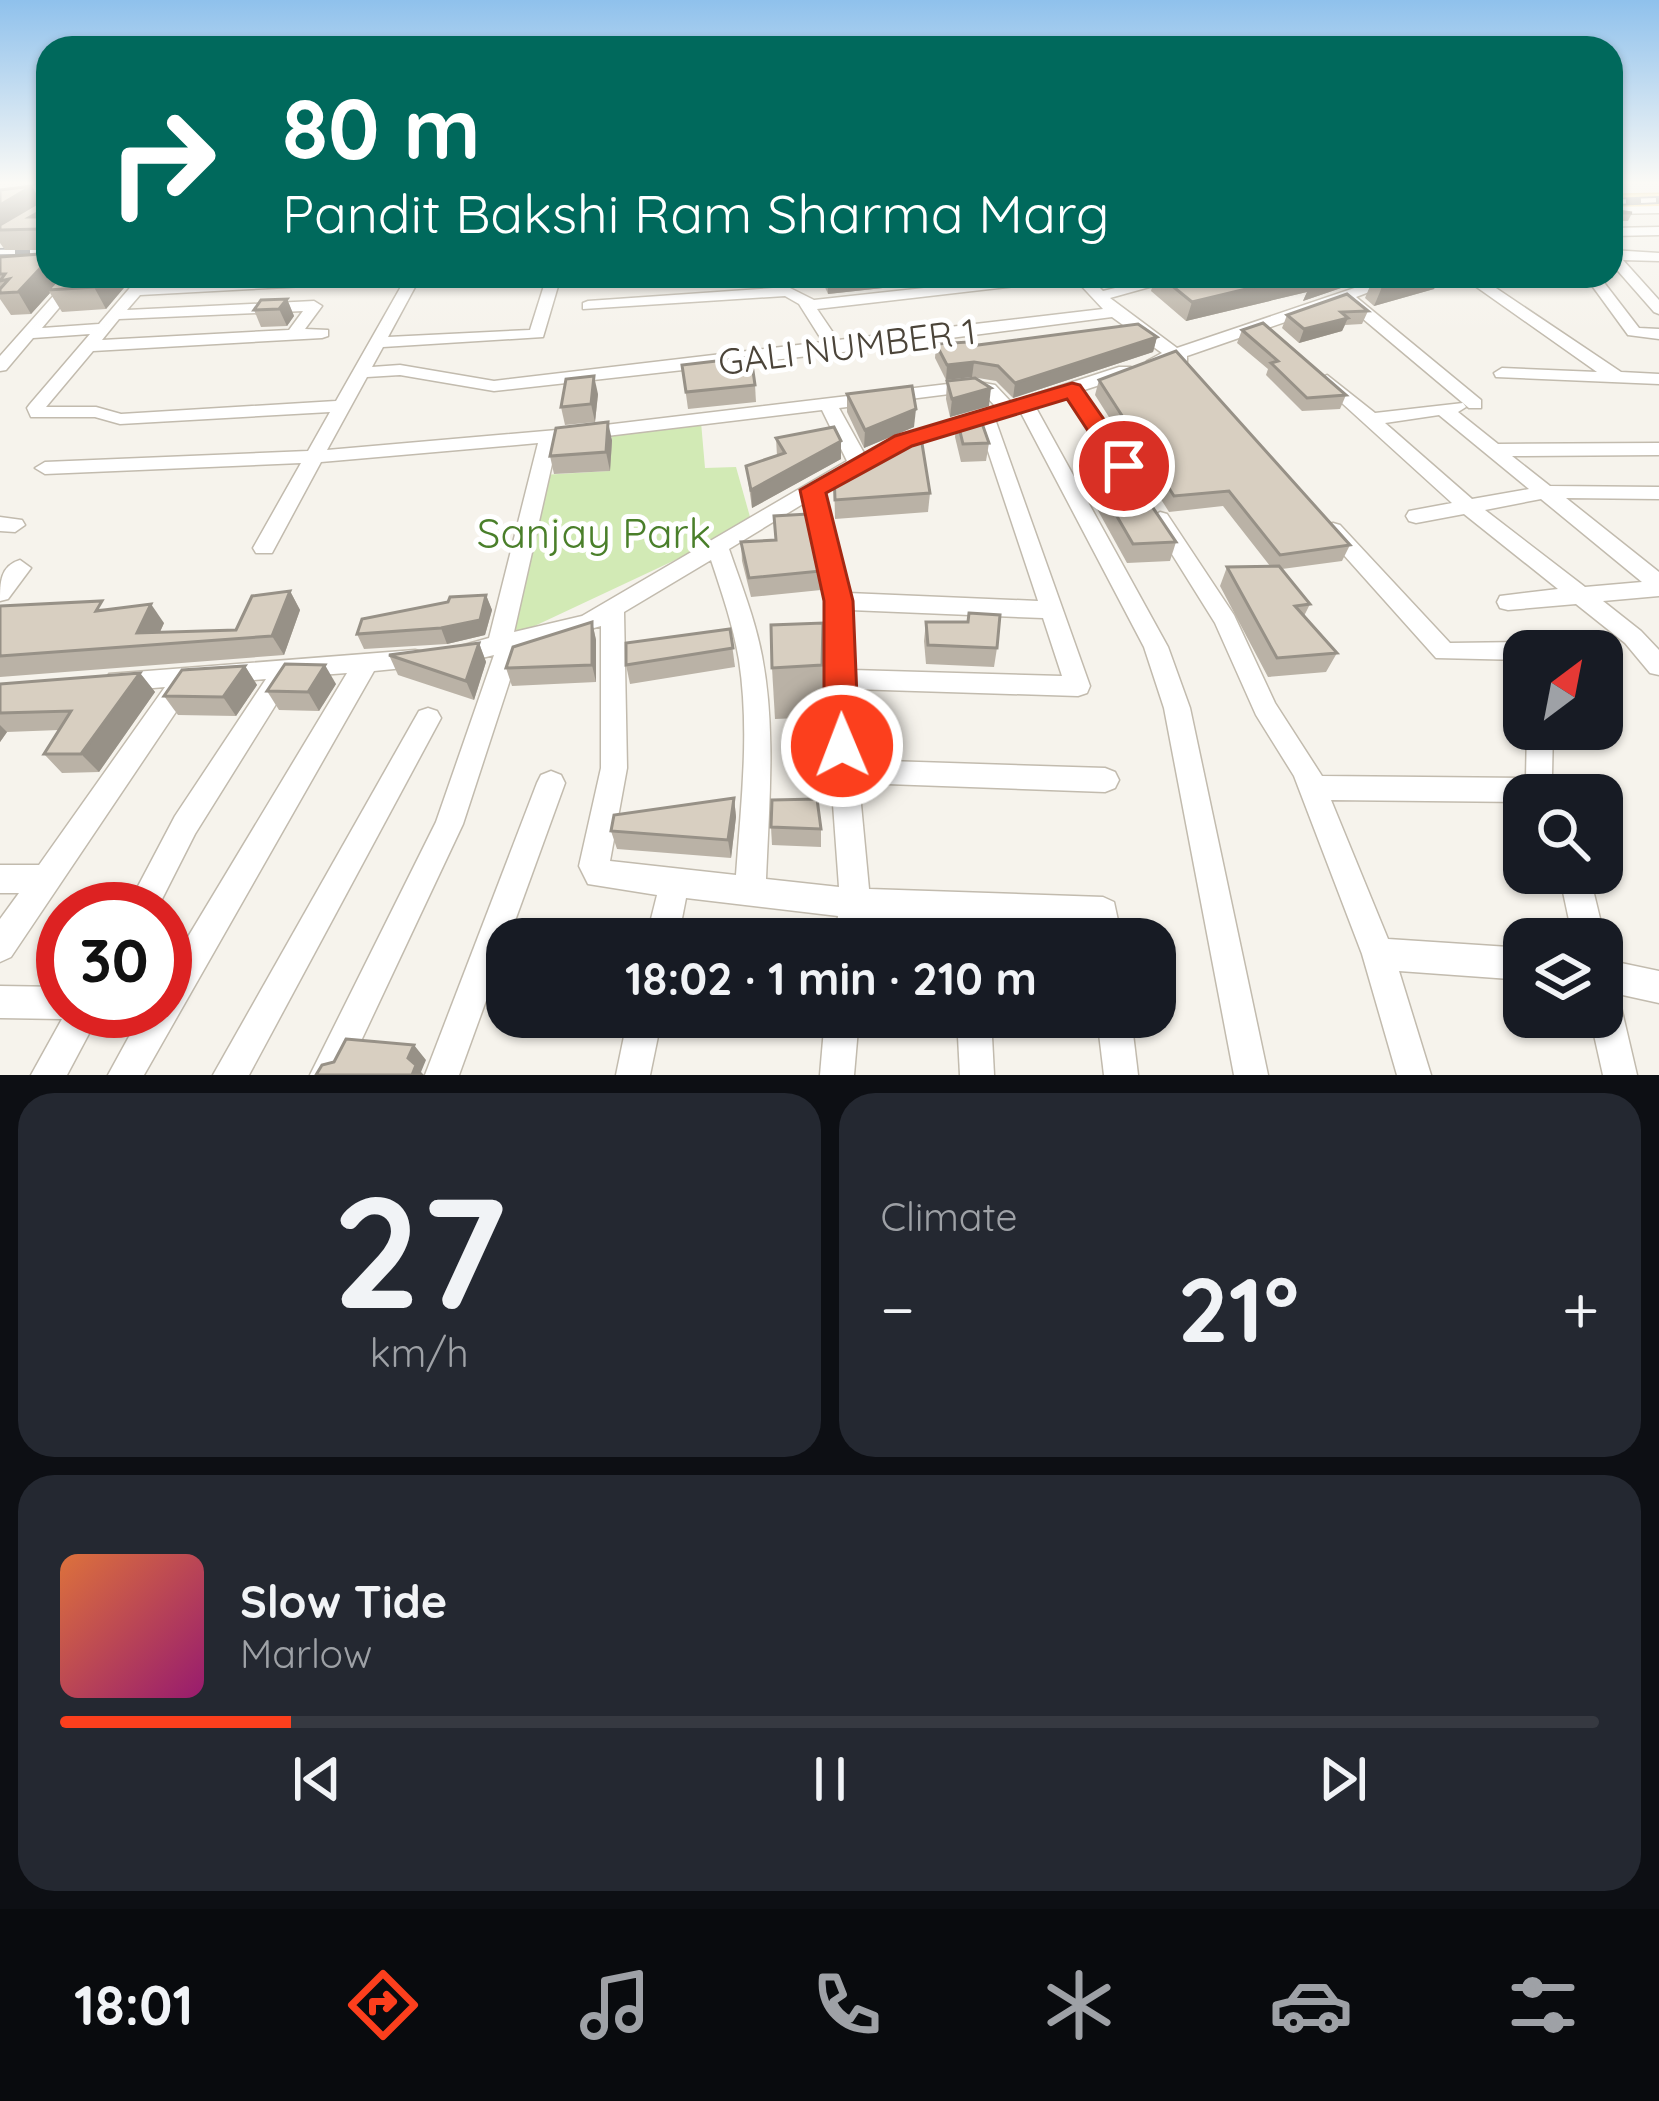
<!DOCTYPE html>
<html lang="en">
<head>
<meta charset="utf-8">
<style>
	:root { --surface:#171b24; --page:#242831; --text:#f1f3f6; --muted:#9ea1a6; --line:#363941; --accent:#fc3f1d }
	body { margin:0; font-family:Quicksand,sans-serif; background:var(--page); color:var(--text); height:100vh; display:flex; flex-direction:column; font-size:45px; white-space:nowrap }
	* { box-sizing:border-box; margin:0 }
	p { font-size:39px; color:var(--muted) }
	.icon { flex:none; width:66px; height:66px; fill:none; stroke:currentColor; stroke-width:2; stroke-linecap:round; stroke-linejoin:round }
	.map { position:relative; height:1075px; overflow:hidden }
	.panel { display:flex; flex-direction:column; gap:18px; padding:18px; background:#0d0f14; flex:1 }
	.panel>* { flex:none }
	.hud { position:absolute; left:36px; top:36px; width:1587px; height:252px; border-radius:36px; box-shadow:0 3px 9px #0004; background:#00695c; color:#fff; overflow:hidden }
	.needle { width:78px; rotate:32deg }
	.tools { position:absolute; left:1503px; top:630px; display:grid; gap:24px }
	.tools a { display:grid; place-items:center; width:120px; height:120px; border-radius:24px; background:var(--surface); box-shadow:0 3px 9px #0004; font-size:60px }
	.speed { position:absolute; left:36px; top:882px; display:flex; gap:24px; font-size:60px; font-weight:700; text-align:center }
	.speed>* { display:grid; place-content:center; width:156px; height:156px; border-radius:50%; background:var(--surface); box-shadow:0 3px 9px #0004; line-height:1 }
	.speed .limit { border:18px solid #d22; background:#fff; color:#111 }
	.pin { position:absolute; display:grid; place-items:center; width:102px; height:102px; color:#fff; margin:-51px; border:6px solid #fff; border-radius:50%; box-shadow:0 3px 12px #0007 }
	.me { position:absolute; width:132px; margin:-66px; rotate:359deg; stroke-linejoin:round; filter:drop-shadow(0 0 9px #0008) }
	.turn { display:flex; align-items:center; gap:42px; height:252px; padding:0 48px; font-size:54px }
	.turn .icon { width:156px; height:156px; stroke-width:2.5 }
	.turn b { display:block; font-size:84px; line-height:102px }
	.big { font-size:90px; font-weight:700; line-height:1.1 }
	.panel .widget { flex:1; display:flex; flex-direction:column; justify-content:center; gap:18px; min-width:0; padding:0 42px; border-radius:36px; background:var(--page) }
	.panel .dial { align-items:center; gap:0 }
	.dial b { font-size:156px; line-height:1 }
	.song { display:flex; align-items:center; gap:36px }
	.cover { width:144px; height:144px; border-radius:18px; background:linear-gradient(135deg,hsl(20 70% 55%),hsl(320 70% 35%)) }
	.played { height:12px; border-radius:6px; background:linear-gradient(90deg,var(--accent) 15%,var(--line) 15%) }
	.keys { display:flex; justify-content:space-around; direction:ltr }
	.heat { display:flex; justify-content:space-between; align-items:center; font-size:66px; direction:ltr }
	.panel .tiles { flex:1; display:grid; gap:18px; grid-template-columns:1fr 1fr }
	.widget:last-child { grid-column:span 2 }
	.trip { position:absolute; left:486px; top:918px; width:690px; height:120px; border-radius:36px; background:var(--surface); box-shadow:0 3px 9px #0004; font-weight:700; line-height:120px; text-align:center }
	.dock { display:flex; height:192px; justify-content:space-around; align-items:center; background:#090b0e; color:var(--muted) }
	.dock .icon { width:84px; height:84px }
	.dock .on { color:var(--accent) }
	.dock b { font-size:54px; color:var(--text) }
	.map>svg:first-child { display:block }
</style>
</head>
<body>
<div class="map">
<svg width="1659" height="1075" viewBox="0 0 1659 1075">
	<rect width="100%" height="100%" fill="#f6f3ec"/>
	<!-- green -->
	<path fill="#d2eab5" d="M701,422L705,468L736,467L752,524L509,638L542,475L609,471L612,435Z"/>
	<g fill="none" stroke-linecap="round" stroke-linejoin="round">
		<!-- minor casing -->
		<g stroke="#c2bbae" stroke-width="3">
			<g id="minor">
				<path d="M40,182H48V187L19,205H11V199Z"/>
				<path d="M1659,205V213L1611,214V206Z"/>
				<path d="M1659,227V235L1611,236V228Z"/>
				<path d="M1611,250L1659,253V261L1623,260L1659,300V314L1654,312L1611,263Z"/>
				<path d="M71,276H86L42,328L99,324L140,276H155L147,286L305,278L312,282L305,286L140,295L127,310L314,301L322,306L305,329L328,330V336L322,338L93,351L46,407H96L121,414L336,401L407,276H421L388,337L530,330L547,276H561L543,337L383,347L372,367L400,365L494,381L823,342L799,304L785,296L583,309V303L588,301L788,287L814,300L1033,276H1088L1103,291L1164,276H1189L1110,298L1177,348L1390,276H1411L1356,297L1481,400V408H1469L1343,302L1187,356V362L1172,361L1155,366L1147,361L1162,353L1112,317L835,353L494,391L400,375L367,377L327,450L580,428L973,381L995,385L1011,402L1119,367H1131V375L1081,391L1136,469L1133,473H1119L1067,395L1035,406L1168,647L1190,708L1268,1075H1234L1164,708L1144,647L1020,411L995,419L1090,686L1087,693L1078,696L852,689L857,760L1105,768L1115,772L1119,780L1115,788L1105,792L859,783L869,889L1103,897L1114,902L1122,939H1090L1089,926L985,922L987,939H955V921L869,918L867,939H835L838,916L686,898L678,939H646L657,895L588,884L579,866L601,768V626L520,649L463,824L345,1075H310L436,822L494,655L458,664L450,661L446,655L450,649L489,638L538,443L321,462L272,553H256L253,548L301,463L45,474L35,468L45,462L308,451L330,412L120,424L95,417H31L27,408L30,404L90,334L33,338L6,370L0,371V356ZM1075,279L1103,309L838,340L817,309ZM303,311L289,330L102,340L119,319ZM973,391L983,393L996,407L891,440L889,444L898,450L979,424L1038,601L848,593L823,492L869,462L839,408ZM822,410L847,461L582,616L514,632L557,442ZM806,502L828,601L827,721L839,887L766,879C769,804 776,729 762,656C755,619 741,584 729,549ZM711,560C722,593 733,625 739,660C750,731 741,804 736,875L610,861L627,768L624,612ZM850,610L1043,618L1062,676L852,670Z"/>
				<path d="M1461,276H1478L1621,372L1659,374V384L1496,377L1494,373L1502,368L1597,372Z"/>
				<path d="M1585,276H1599L1639,328L1659,329V339L1628,335Z"/>
				<path d="M1327,375L1375,413L1463,403L1466,407L1458,412L1498,444L1659,443V455L1512,456L1550,486L1659,487V499L1566,498L1659,572V596L1603,601L1641,631L1659,650V675L1650,673L1625,643L1576,604L1508,610L1500,608L1497,602L1500,596L1558,589L1464,514L1416,523L1409,521L1406,516L1409,511L1452,503L1321,384L1318,380ZM1439,415L1529,489L1472,499L1385,423ZM1541,499L1642,582L1585,587L1485,510Z"/>
				<path d="M1160,512L1167,514L1234,615L1275,703L1322,776L1526,778L1527,729H1553L1552,775L1560,795H1524V802L1331,800L1388,939L1524,948V980L1399,971L1431,1075H1397L1362,954L1294,776L1256,715L1215,623L1150,519Z"/>
				<path d="M0,517L22,520L25,525L15,532L0,531Z"/>
				<path d="M1333,523L1340,525L1450,643L1524,642L1532,645L1536,651H1524V660L1436,658L1326,535L1323,530L1326,525Z"/>
				<path d="M20,560L31,568L8,599L0,601C0,583 0,566 20,560Z"/>
				<path d="M415,650L424,652L427,659L424,666L374,671L144,1075H108L143,1011H165V975L347,673L293,677L195,834L157,909H126L175,816L266,679L194,685L11,957L0,962V919L19,893H0V865H39L165,687L118,691L109,688L106,681L109,674Z"/>
				<path d="M428,708L437,711L441,718L249,1075H213L419,711Z"/>
				<path d="M551,771L561,775L565,783L459,1075H425L537,783L541,775Z"/>
				<path d="M1559,873H1589L1605,939L1602,945V939H1573Z"/>
				<path d="M1602,959L1659,971V1003L1618,994L1637,1075H1603L1590,1017H1602Z"/>
				<path d="M0,986L63,987V1011H101L67,1075H31L62,1019L0,1018Z"/>
				<path d="M628,1017H662L650,1075H616Z"/>
				<path d="M825,1017H859L854,1075H820Z"/>
				<path d="M957,1017H991L994,1075H960Z"/>
				<path d="M1097,1017H1131L1138,1075H1104Z"/>
			</g>
		</g>
		<!-- primary casing -->
		<g stroke="#e6c16a" stroke-width="3">
			<path id="primary" d="M1659,194V206L1611,207V195Z"/>
		</g>
		<!-- minor -->
		<use href="#minor" fill="#fff" fill-rule="evenodd"/>
		<!-- primary -->
		<use href="#primary" fill="#ffe39c" fill-rule="evenodd"/>
		<!-- rail casing -->
		<g stroke="#9a9a9a" stroke-width="8">
			<g id="rail">
				<path d="M1611,202L1659,200"/>
				<path d="M0,252L48,251"/>
			</g>
		</g>
		<!-- rail -->
		<use href="#rail" stroke="#fff" stroke-width="4.5" stroke-dasharray="15" stroke-linecap="butt"/>
	</g>
	<!-- wall -->
	<g fill="#bab2a6">
		<path d="M32,186L48,276H134L106,309L62,312L50,293L31,314L11,315L0,299V256L39,254V250H5L0,243V190Z"/>
		<path d="M1611,202L1612,210L1632,213L1628,221H1616L1614,223H1611Z"/>
		<path d="M185,276H217L215,278L186,280Z"/>
		<path d="M820,276H992L828,294Z"/>
		<path d="M1155,276H1376L1303,301L1307,292L1186,321L1151,291Z"/>
		<path d="M1458,278L1438,281L1434,289L1374,306L1365,298L1373,279Z"/>
		<path d="M287,299L294,316L287,326L261,327L254,310Z"/>
		<path d="M1368,311L1362,324L1345,325L1342,331L1299,343L1282,328L1287,315Z"/>
		<path d="M1242,330L1346,395L1340,409L1302,411L1266,375L1268,369L1237,343Z"/>
		<path d="M1157,337L1153,352L1013,398L996,381L972,377L946,380L935,358L936,344L970,346Z"/>
		<path d="M682,365L755,385L756,402L688,409Z"/>
		<path d="M1099,380L1350,545L1342,561L1282,569L1310,604L1304,616L1337,653L1326,672L1268,677L1220,586L1227,567L1270,566L1223,506L1169,512L1095,395Z"/>
		<path d="M947,381L989,406L950,417L946,399Z"/>
		<path d="M598,394L595,422L565,425L561,407Z"/>
		<path d="M847,394L914,427L864,448L847,412Z"/>
		<path d="M957,419L989,443L986,461L961,462L955,437Z"/>
		<path d="M776,438L841,459L752,508L746,466L777,456Z"/>
		<path d="M612,440L610,471L554,474L550,456Z"/>
		<path d="M1079,451L1176,542L1170,561L1127,563L1075,469Z"/>
		<path d="M834,472L930,493L928,512L835,519Z"/>
		<path d="M741,542L821,571V590L751,597L742,561Z"/>
		<path d="M290,591L300,610L284,655L0,677V606L108,609L164,623L160,632L236,630Z"/>
		<path d="M486,595L492,610L485,635L447,644L364,649L357,634Z"/>
		<path d="M592,622L596,640V682L512,686L506,668Z"/>
		<path d="M926,622H967L997,648L994,667L926,664L924,641Z"/>
		<path d="M823,623V717L775,719L772,668Z"/>
		<path d="M730,629L735,667L630,684L626,665Z"/>
		<path d="M479,643L486,662L474,700L398,675L389,655Z"/>
		<path d="M245,666L257,685L236,716L178,715L164,696Z"/>
		<path d="M140,673L155,692L99,772L62,773L44,754L59,730L7,732L0,742V684Z"/>
		<path d="M336,684L319,711L279,710L267,691Z"/>
		<path d="M734,798L736,817L731,858L617,849L611,831Z"/>
		<path d="M771,827L821,829V847L772,845Z"/>
	</g>
	<!-- shaded-wall -->
	<g fill="#979187">
		<path d="M32,186L43,206L0,230V205Z"/>
		<path d="M48,207V234L30,217Z"/>
		<path d="M48,260V276H65L48,290L50,293L31,314L18,292Z"/>
		<path d="M104,276H134L106,309L94,287Z"/>
		<path d="M828,276H992L828,294Z"/>
		<path d="M1300,276H1376L1303,301L1307,292L1186,321L1192,302Z"/>
		<path d="M1421,276H1459L1458,278L1438,281L1434,289L1374,306L1382,287Z"/>
		<path d="M287,299L294,316L287,326L279,309Z"/>
		<path d="M1348,318L1342,331L1299,343L1304,329Z"/>
		<path d="M1157,337L1153,352L1013,398L1015,383Z"/>
		<path d="M974,362L972,377L946,380L947,365Z"/>
		<path d="M594,376L598,394L595,422L591,404Z"/>
		<path d="M991,388L989,406L950,417L952,399Z"/>
		<path d="M916,409L914,427L864,448L865,430Z"/>
		<path d="M608,422L612,440L610,471L606,452Z"/>
		<path d="M841,441V459L752,508L751,490Z"/>
		<path d="M290,591L300,610L284,655L272,636Z"/>
		<path d="M486,595L492,610L485,635L447,644L441,628Z"/>
		<path d="M151,604L164,623L154,645L137,633Z"/>
		<path d="M592,622L596,640V682L592,665Z"/>
		<path d="M479,643L486,662L474,700L466,681Z"/>
		<path d="M325,665L336,684L319,711L308,692Z"/>
		<path d="M245,666L257,685L236,716L223,697Z"/>
		<path d="M140,673L155,692L99,772L81,754Z"/>
		<path d="M0,725L7,732L0,742Z"/>
		<path d="M734,798L736,817L731,858L728,840Z"/>
		<path d="M414,1045L426,1060L421,1072L424,1075H412L408,1058Z"/>
	</g>
	<!-- building -->
	<g fill="#d8cfc1" stroke="#979187" stroke-width="3">
		<path d="M32,186L0,205V190Z"/>
		<path d="M41,187H48V207L30,217H48V260L18,292L0,293V289L9,279L0,281L5,274H0V257L39,254V229L0,230V225L39,202Z"/>
		<path d="M1611,202L1612,210L1632,213H1615L1619,216H1611Z"/>
		<path d="M61,276H104L94,287L48,290Z"/>
		<path d="M1160,276H1300L1192,302Z"/>
		<path d="M1382,276H1421L1382,287L1373,279Z"/>
		<path d="M1347,294L1368,311L1341,312L1348,318L1304,329L1287,315Z"/>
		<path d="M287,299L279,309L254,310L261,300Z"/>
		<path d="M1263,323L1346,395L1307,398L1271,363L1278,361L1242,330Z"/>
		<path d="M1138,324L1157,337L1015,383L998,366L974,362L947,365L936,344L968,342L970,346Z"/>
		<path d="M1176,351L1350,545L1280,555L1229,491L1174,496L1099,380Z"/>
		<path d="M751,357L755,385L686,392L682,365Z"/>
		<path d="M594,376L591,404L561,407L566,379Z"/>
		<path d="M975,378L991,388L952,399L947,381Z"/>
		<path d="M912,386L916,409L865,430L847,394Z"/>
		<path d="M978,412L989,443L963,444L957,419Z"/>
		<path d="M608,422L606,452L550,456L556,428Z"/>
		<path d="M834,427L841,441L751,490L746,466L785,453L776,438Z"/>
		<path d="M920,431L930,493L835,500L834,472Z"/>
		<path d="M1112,447L1176,542L1133,544L1079,451Z"/>
		<path d="M808,514L821,571L749,578L741,542L776,540L774,516Z"/>
		<path d="M1279,566L1310,604L1295,606L1337,653L1277,658L1227,567Z"/>
		<path d="M290,591L272,636L0,656V606L102,601L96,611L151,604L137,633L236,630L252,596Z"/>
		<path d="M486,595L480,620L441,628L357,634L362,619L448,602L450,597Z"/>
		<path d="M969,613L1000,615L997,648L928,645L926,622H968Z"/>
		<path d="M592,622V665L506,668L513,647Z"/>
		<path d="M823,623L822,665L772,668L771,625Z"/>
		<path d="M730,629L733,648L626,665V643Z"/>
		<path d="M479,643L466,681L389,655Z"/>
		<path d="M285,664L325,665L308,692L267,691Z"/>
		<path d="M245,666L223,697L164,696L182,670Z"/>
		<path d="M140,673L81,754H44L71,711L0,713V684Z"/>
		<path d="M734,798L728,840L611,831L614,815Z"/>
		<path d="M817,799L821,829L771,827L772,800Z"/>
		<path d="M346,1039L414,1045L408,1058L416,1065L412,1075H316L322,1065L334,1062Z"/>
	</g>
	<!-- sky -->
	<linearGradient id="sky" x2="0" y2="1"><stop stop-color="#8fc1ec"/><stop offset="0.55" stop-color="#fbfaf6"/><stop offset="1" stop-color="#fbfaf6" stop-opacity="0"/></linearGradient>
	<rect width="1659" height="332" fill="url(#sky)"/>
	<!-- route -->
	<path fill="#fc3f1d" stroke="#a42913" stroke-width="3" d="M1072,383L1080,385L1133,461L1137,466L1133,472H1115L1067,399L912,446L826,493L853,601L859,746L854,756L842,760L829,756L824,746V601L800,490L895,436Z"/>
	<g text-anchor="middle" dominant-baseline="central" stroke-width="10" stroke-linejoin="round" paint-order="stroke">
		<!-- far-street labels -->
		<g font-size="36" fill="#4b4439" stroke="#fff">
			<text transform="translate(847 346) rotate(-7)">GALI NUMBER 1</text>
		</g>
		<!-- park labels -->
		<g font-size="42" fill="#4a7f2a" stroke="#fff">
			<text x="594" y="532">Sanjay Park</text>
		</g>
	</g>
</svg>
<div class="tools">
<a><svg class="needle" viewBox="-14 -14 28 28"><path d="M0-13l5 13h-10z" fill="#e53935"/><path d="M0 13l5-13h-10z" fill="#9ea1a6"/></svg></a>
<a><svg class="icon" aria-label="search" viewBox="0 0 24 24"><circle cx="10" cy="10" r="6"/><path d="M15 15l6 6"/></svg></a>
<a><svg class="icon" aria-label="layers" viewBox="0 0 24 24"><path d="M12 4l9 5-9 5-9-5zM3 14l9 5 9-5"/></svg></a>
</div>
<div class="speed"><div class="limit">30</div></div>
<div class="pin" style="left:1124px;top:466px;background:#d93025"><svg class="icon" aria-label="arrive" viewBox="0 0 24 24"><path d="M6 21V4h12l-3 4 3 4H6"/></svg></div>
<svg class="me" style="left:842px;top:746px" viewBox="-20 -20 40 40"><circle r="17" fill="#fc3f1d" stroke="#fff" stroke-width="3"/><path d="M0-11L8 9 0 5-8 9z" fill="#fff"/></svg>
<div class="trip">18:02 · 1 min · 210 m</div>
<div class="hud">
<div class="turn"><svg class="icon" aria-label="right" viewBox="0 0 24 24"><path d="M7 20v-9h11M14 6l5 5-5 5"/></svg><div><b>80 m</b>Pandit Bakshi Ram Sharma Marg</div></div>
</div>
</div>
<section class="panel">
<div class="tiles">
<div class="widget dial"><b>27</b><p>km/h</p></div>
<div class="widget"><p>Climate</p>
<div class="heat"><a>−</a><b class="big">21°</b><a>+</a></div>
</div>
<div class="widget">
<div class="song"><i class="cover"></i><div><b>Slow Tide</b><p>Marlow</p></div></div>
<div class="played"></div>
<div class="keys"><svg class="icon" aria-label="previous" viewBox="0 0 24 24"><path d="M18 5L8 12l10 7zM5 5v14"/></svg><svg class="icon" aria-label="pause" viewBox="0 0 24 24"><path d="M8 5v14M16 5v14"/></svg><svg class="icon" aria-label="next" viewBox="0 0 24 24"><path d="M6 5l10 7-10 7zM19 5v14"/></svg></div>
</div>
</div>
</section>
<nav class="dock">
<b>18:01</b>
<svg class="icon on" aria-label="directions" viewBox="0 0 24 24"><path d="M12 3l9 9-9 9-9-9zM9 14v-3h6M13 9l2 2-2 2"/></svg>
<svg class="icon" aria-label="music" viewBox="0 0 24 24"><path d="M9 18V5l10-2v13"/><circle cx="6" cy="18" r="3"/><circle cx="16" cy="16" r="3"/></svg>
<svg class="icon" aria-label="phone" viewBox="0 0 24 24"><path d="M5 4h4l2 5-3 2q2 4 5 5l2-3 5 2v4C11 20 4 13 5 4z"/></svg>
<svg class="icon" aria-label="climate" viewBox="0 0 24 24"><path d="M12 3v18M4 7l16 10M4 17L20 7"/></svg>
<svg class="icon" aria-label="car" viewBox="0 0 24 24"><path d="M5 17H2v-5l4-1 3-4h7l3 4 3 1v5h-3M9 17h6M6 11h13"/><circle cx="7" cy="17" r="2"/><circle cx="17" cy="17" r="2"/></svg>
<svg class="icon" aria-label="filters" viewBox="0 0 24 24"><path d="M4 7h16M4 17h16"/><circle cx="9" cy="7" r="2"/><circle cx="15" cy="17" r="2"/></svg>
</nav>
</body>
</html>
